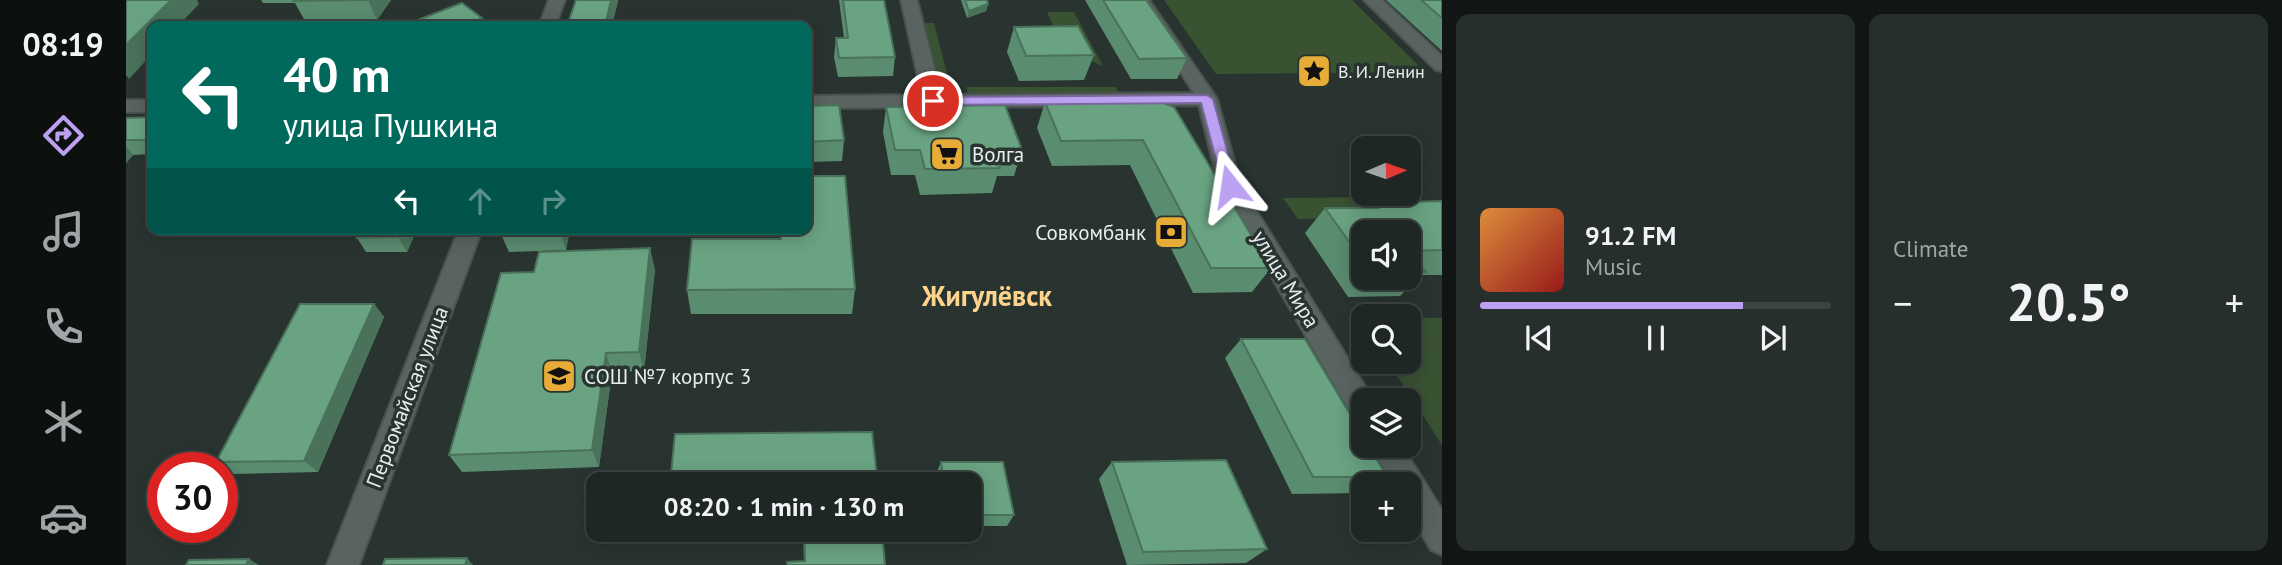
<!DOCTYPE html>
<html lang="en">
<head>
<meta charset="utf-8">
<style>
	:root { --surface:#1f2725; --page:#272f2d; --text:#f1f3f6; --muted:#a1a5a7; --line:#3c4442; --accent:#bca0f2 }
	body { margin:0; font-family:"PT Sans",sans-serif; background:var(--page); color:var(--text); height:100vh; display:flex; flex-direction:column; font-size:26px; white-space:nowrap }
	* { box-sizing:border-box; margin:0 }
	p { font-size:23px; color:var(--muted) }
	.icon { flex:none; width:38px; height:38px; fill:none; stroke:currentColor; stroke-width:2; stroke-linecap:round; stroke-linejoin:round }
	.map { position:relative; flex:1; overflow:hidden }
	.sheet { display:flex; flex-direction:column; gap:14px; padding:14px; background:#111514; width:840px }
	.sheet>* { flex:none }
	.banner { position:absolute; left:21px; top:21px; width:665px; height:214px; border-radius:14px; box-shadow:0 4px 18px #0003,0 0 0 2px var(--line); background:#00695c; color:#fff; overflow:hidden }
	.needle { width:46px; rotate:88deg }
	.tools { position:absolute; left:1225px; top:136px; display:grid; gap:14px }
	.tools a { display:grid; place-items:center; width:70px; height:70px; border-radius:14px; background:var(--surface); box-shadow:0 4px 18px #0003,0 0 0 2px var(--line); font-size:35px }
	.speed { position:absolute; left:21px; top:452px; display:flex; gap:14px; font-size:35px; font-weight:700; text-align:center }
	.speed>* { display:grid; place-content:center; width:91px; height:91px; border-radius:50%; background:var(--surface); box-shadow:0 4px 18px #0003,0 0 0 2px var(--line); line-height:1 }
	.speed .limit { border:10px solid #d22; background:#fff; color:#111 }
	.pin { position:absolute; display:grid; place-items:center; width:60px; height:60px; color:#fff; margin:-30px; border:4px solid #fff; border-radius:50%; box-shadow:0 2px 7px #0007 }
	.me { position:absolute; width:77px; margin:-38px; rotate:345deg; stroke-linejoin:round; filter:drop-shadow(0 0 5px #0008) }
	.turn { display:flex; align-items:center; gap:24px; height:147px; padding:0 21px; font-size:32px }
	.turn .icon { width:91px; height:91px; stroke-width:2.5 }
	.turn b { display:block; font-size:49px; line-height:60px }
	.lanes { display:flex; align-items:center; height:66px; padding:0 21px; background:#0003; justify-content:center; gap:35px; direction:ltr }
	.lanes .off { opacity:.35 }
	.big { font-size:52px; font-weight:700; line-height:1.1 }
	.sheet .card { flex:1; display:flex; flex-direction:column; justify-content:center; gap:10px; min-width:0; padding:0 24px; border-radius:14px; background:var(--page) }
	.song { display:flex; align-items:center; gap:21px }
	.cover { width:84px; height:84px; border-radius:10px; background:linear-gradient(135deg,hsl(30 70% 55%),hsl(0 70% 35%)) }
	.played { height:7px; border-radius:4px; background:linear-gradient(90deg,var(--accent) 75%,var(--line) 75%) }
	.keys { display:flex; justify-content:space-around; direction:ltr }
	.heat { display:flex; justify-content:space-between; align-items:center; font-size:38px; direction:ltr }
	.sheet .tiles { flex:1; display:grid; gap:14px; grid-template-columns:repeat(2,1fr) }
	.trip { position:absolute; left:460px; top:472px; width:396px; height:70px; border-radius:14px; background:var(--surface); box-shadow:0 4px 18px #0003,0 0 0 2px var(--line); font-weight:700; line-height:70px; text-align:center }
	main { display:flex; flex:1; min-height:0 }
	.dock { display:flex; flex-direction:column; width:126px; justify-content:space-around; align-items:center; background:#0c100f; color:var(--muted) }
	.dock .icon { width:49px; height:49px }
	.dock .on { color:var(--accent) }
	.dock b { font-size:32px; color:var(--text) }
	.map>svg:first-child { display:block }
</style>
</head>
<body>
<main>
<nav class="dock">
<b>08:19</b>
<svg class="icon on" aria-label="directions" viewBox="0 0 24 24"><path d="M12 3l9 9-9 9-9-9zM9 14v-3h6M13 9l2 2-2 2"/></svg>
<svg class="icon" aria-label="music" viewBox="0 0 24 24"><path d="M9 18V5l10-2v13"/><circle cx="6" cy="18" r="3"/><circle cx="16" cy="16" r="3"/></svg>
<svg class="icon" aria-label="phone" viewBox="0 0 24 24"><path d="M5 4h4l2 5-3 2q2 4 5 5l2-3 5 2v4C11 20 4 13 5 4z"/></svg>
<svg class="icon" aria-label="climate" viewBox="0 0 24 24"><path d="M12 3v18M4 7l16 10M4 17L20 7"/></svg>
<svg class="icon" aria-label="car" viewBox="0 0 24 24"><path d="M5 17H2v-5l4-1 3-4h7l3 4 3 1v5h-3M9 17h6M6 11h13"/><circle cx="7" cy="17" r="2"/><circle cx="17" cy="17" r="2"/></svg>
</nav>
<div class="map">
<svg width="1316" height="565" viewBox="0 0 1316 565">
	<rect width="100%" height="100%" fill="#293431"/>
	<!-- green -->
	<g fill="#395232">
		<path d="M1038,0H1226L1299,72L1090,74Z"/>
		<path d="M921,12H948L977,66L938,49Z"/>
		<path d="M797,23H808L823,81H811Z"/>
		<path d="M840,87H990L994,96H843Z"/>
		<path d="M1257,197L1273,217L1172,219L1157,198Z"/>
		<path d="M1283,318H1316V445L1262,362H1283Z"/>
	</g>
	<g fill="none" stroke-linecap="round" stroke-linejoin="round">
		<!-- minor casing -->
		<g stroke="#4a5250" stroke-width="4">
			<g id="minor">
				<path d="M423,0H439L429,26H413Z"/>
				<path d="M775,0H791L815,95L1068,93L1007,0H1023L1091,99L1115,186L1247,399L1237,401V420L1227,417L1093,186L1073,105L681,108V96L796,95Z"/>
				<path d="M1238,0H1256L1316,56V71L1310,70Z"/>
				<rect x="0" y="100" width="26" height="12"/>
				<path d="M333,229H356L233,565H201Z"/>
				<path d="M1246,446H1276L1316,510V555L1305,550L1283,512V485H1267Z"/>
			</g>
		</g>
		<!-- minor -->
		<use href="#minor" fill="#596461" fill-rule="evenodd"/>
	</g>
	<!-- wall -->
	<g fill="#5a8c70" fill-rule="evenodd">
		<path d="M135,0H265L251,20L179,21L169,3H137Z"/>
		<path d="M713,0H758L769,57L767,76L712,77L708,57L710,38H718Z"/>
		<path d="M835,0H861L862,4L860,11L841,18Z"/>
		<path d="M959,0H1020L1061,58L1051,79H1005Z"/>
		<path d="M1260,0H1316V51Z"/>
		<path d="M888,27L968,55L958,80L893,81L881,52Z"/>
		<path d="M1032,101L1145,268L1126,292L1067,293L1004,165L926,166L911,128L919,102Z"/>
		<path d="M681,106L718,140L716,161L681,162Z"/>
		<path d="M760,107L896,150L888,176H871L866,193L794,195L789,175H765L757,132Z"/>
		<path d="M26,117V154L7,155L0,163V118Z"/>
		<path d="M1316,201V275H1296L1274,296L1222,297L1179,233L1199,208H1244L1248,203ZM1237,233H1283V278H1237Z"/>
		<path d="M235,229H291L281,252H240L231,238Z"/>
		<path d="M444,229L440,250L383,252L374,232Z"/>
		<path d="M655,239L729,289L726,314H565L561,290Z"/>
		<path d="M529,269L518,371L486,372L473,467L336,472L323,455Z"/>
		<path d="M248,304L258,317L192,472L106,474L90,462Z"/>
		<path d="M1115,339L1261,477L1249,485H1237V493L1166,494L1099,358Z"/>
		<path d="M815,462L888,515L881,526H844V485H812L810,474Z"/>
		<path d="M986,462L1141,549L1120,563L1001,565L973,479Z"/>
		<path d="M546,530H624V532L547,533Z"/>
		<path d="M677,530H756L678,562Z"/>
	</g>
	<!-- shaded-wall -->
	<g fill="#4a725b">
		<path d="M45,0H71L73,4L52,26H26V54L3,79L0,75V45Z"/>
		<path d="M242,0H265L251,20Z"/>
		<path d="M485,0H492V2L486,26H479Z"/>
		<path d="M862,4L860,11L841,18L843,11Z"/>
		<path d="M356,18L359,26H337Z"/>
		<path d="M0,146L7,155L0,163Z"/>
		<path d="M276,229H291L281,252L272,237Z"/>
		<path d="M433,229H444L440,250L433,230Z"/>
		<path d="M524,248L529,269L518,371L513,352Z"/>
		<path d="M248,304L258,317L192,472L178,461Z"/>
		<path d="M480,353L486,372L473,467L466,450Z"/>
		<path d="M341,558L347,565H339Z"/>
		<path d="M123,559L133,565H120Z"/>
	</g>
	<!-- building -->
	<g fill="#69a382" stroke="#4a725b" stroke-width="2">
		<path d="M0,0H45L0,45Z"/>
		<path d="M169,0H242L168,1Z"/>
		<path d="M450,0H485L479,26H441Z"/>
		<path d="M717,0H758L769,57L713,58L710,38H722Z"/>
		<path d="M839,0H861L862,4L843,11Z"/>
		<path d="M977,0H1020L1061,58L1013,59Z"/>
		<path d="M1295,0H1316V18Z"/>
		<path d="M336,3L356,18L337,26H276Z"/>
		<path d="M952,26L968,55L900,56L888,27Z"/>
		<path d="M1032,101L1048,107L1145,268H1085L1017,140L935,141L919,102Z"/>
		<path d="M713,105L718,140L681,142V106Z"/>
		<path d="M879,105L896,150L868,151L874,168L799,169L794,150H769L760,107Z"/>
		<path d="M26,117V140H0V118Z"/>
		<path d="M681,176H719L729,289L561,290L566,239H655V229H681Z"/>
		<path d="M1316,201V250L1283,251L1300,272H1283V233H1237V261L1199,208H1252L1248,203Z"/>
		<path d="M235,229H276L272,237L231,238Z"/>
		<path d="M375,229H433V230L374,232Z"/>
		<path d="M524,248L513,352L480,353L466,450L323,455L375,273L408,272L413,252Z"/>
		<path d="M174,304H248L178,461L90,462Z"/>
		<path d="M1115,339H1179L1237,436V446H1243L1261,477H1187Z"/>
		<path d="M746,432L752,485H544L549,434Z"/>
		<path d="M1100,460L1141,549L1017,552L986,462Z"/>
		<path d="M815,462H877L888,515H844V485H818Z"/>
		<path d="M678,530H756L759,565H662L661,562L679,561Z"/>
		<path d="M341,558L339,565H257L259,559Z"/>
		<path d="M123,559L120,565H60L63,560Z"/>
	</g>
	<!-- route -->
	<path fill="#bca0f2" stroke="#7a689d" stroke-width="2" d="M1081,95L1087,99L1111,186L1104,190L1097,186L1075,103L807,105L801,101L807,97Z"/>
	<!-- icons -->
	<defs>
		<g id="sight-square" transform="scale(1.75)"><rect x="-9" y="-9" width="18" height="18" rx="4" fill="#e7ac37" stroke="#293431"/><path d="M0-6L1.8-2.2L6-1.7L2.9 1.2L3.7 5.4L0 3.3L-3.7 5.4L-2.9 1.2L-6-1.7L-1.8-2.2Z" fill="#111"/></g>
		<g id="supermarket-square" transform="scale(1.75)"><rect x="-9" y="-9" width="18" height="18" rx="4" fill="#e7ac37" stroke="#293431"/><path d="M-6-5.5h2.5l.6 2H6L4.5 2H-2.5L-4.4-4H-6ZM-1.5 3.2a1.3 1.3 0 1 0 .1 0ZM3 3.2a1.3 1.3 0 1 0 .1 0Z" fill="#111"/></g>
		<g id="bank-square" transform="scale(1.75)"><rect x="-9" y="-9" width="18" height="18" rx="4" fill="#e7ac37" stroke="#293431"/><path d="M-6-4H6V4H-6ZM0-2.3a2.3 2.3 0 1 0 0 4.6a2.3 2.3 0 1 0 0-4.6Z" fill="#111"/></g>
		<g id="school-square" transform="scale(1.75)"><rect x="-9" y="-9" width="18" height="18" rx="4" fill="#e7ac37" stroke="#293431"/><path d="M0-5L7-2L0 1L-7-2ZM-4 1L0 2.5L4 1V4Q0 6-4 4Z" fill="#111"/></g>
	</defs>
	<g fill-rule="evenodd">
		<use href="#sight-square" x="1188" y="71"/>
		<use href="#supermarket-square" x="821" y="154"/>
		<use href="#bank-square" x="1045" y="232"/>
		<use href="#school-square" x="433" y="376"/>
	</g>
	<g text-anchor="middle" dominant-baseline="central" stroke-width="7" stroke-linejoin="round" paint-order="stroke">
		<!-- far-poi labels -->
		<g font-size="18" fill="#e8eeed" stroke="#293431" text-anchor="start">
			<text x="1212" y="71">В. И. Ленин</text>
		</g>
		<!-- poi labels -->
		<g font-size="21" fill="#e8eeed" stroke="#293431" text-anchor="start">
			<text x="846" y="154">Волга</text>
			<text x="1020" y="232" text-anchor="end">Совкомбанк</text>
			<text x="458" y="376">СОШ №7 корпус 3</text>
		</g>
		<!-- street labels -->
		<g font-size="21" fill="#e8eeed" stroke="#293431">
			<text transform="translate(1160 279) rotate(59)">улица Мира</text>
			<text transform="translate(281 397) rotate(-69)">Первомайская улица</text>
		</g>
		<!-- district labels -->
		<g font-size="28" font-weight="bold" fill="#fed48d" stroke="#293431">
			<text x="861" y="295">Жигулёвск</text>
		</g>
	</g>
</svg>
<div class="tools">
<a><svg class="needle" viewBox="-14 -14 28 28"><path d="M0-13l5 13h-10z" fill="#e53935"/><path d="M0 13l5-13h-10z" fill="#a1a5a7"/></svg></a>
<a><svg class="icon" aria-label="sound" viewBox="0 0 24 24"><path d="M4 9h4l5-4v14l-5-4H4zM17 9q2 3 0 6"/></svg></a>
<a><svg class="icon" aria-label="search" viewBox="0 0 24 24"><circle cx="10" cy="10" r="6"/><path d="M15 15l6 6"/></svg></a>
<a><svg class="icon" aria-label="layers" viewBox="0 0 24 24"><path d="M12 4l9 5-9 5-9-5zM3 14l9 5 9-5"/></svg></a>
<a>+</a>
</div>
<div class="speed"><div class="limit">30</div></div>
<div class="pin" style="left:807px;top:101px;background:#d93025"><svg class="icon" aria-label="arrive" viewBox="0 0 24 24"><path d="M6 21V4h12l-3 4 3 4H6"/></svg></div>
<svg class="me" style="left:1104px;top:186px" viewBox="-20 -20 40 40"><path d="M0-17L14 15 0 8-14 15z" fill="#bca0f2" stroke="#fff" stroke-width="4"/></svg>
<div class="trip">08:20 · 1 min · 130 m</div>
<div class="banner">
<div class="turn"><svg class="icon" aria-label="left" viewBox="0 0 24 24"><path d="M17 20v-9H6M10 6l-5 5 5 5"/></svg><div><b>40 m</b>улица Пушкина</div></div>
<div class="lanes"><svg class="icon" aria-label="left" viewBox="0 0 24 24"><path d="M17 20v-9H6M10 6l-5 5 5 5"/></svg><svg class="icon off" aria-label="ahead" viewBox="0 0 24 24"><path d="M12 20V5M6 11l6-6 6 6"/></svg><svg class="icon off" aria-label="right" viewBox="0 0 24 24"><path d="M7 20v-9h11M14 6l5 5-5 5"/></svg></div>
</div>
</div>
<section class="sheet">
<div class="tiles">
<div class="card">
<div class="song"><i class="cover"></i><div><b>91.2 FM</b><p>Music</p></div></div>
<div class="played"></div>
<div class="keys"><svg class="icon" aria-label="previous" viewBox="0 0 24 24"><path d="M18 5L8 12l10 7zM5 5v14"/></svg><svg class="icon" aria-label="pause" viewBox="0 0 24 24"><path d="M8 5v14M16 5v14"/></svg><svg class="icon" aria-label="next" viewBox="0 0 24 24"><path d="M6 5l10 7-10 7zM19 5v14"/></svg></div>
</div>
<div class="card"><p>Climate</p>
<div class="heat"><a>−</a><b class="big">20.5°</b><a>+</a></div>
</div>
</div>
</section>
</main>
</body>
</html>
